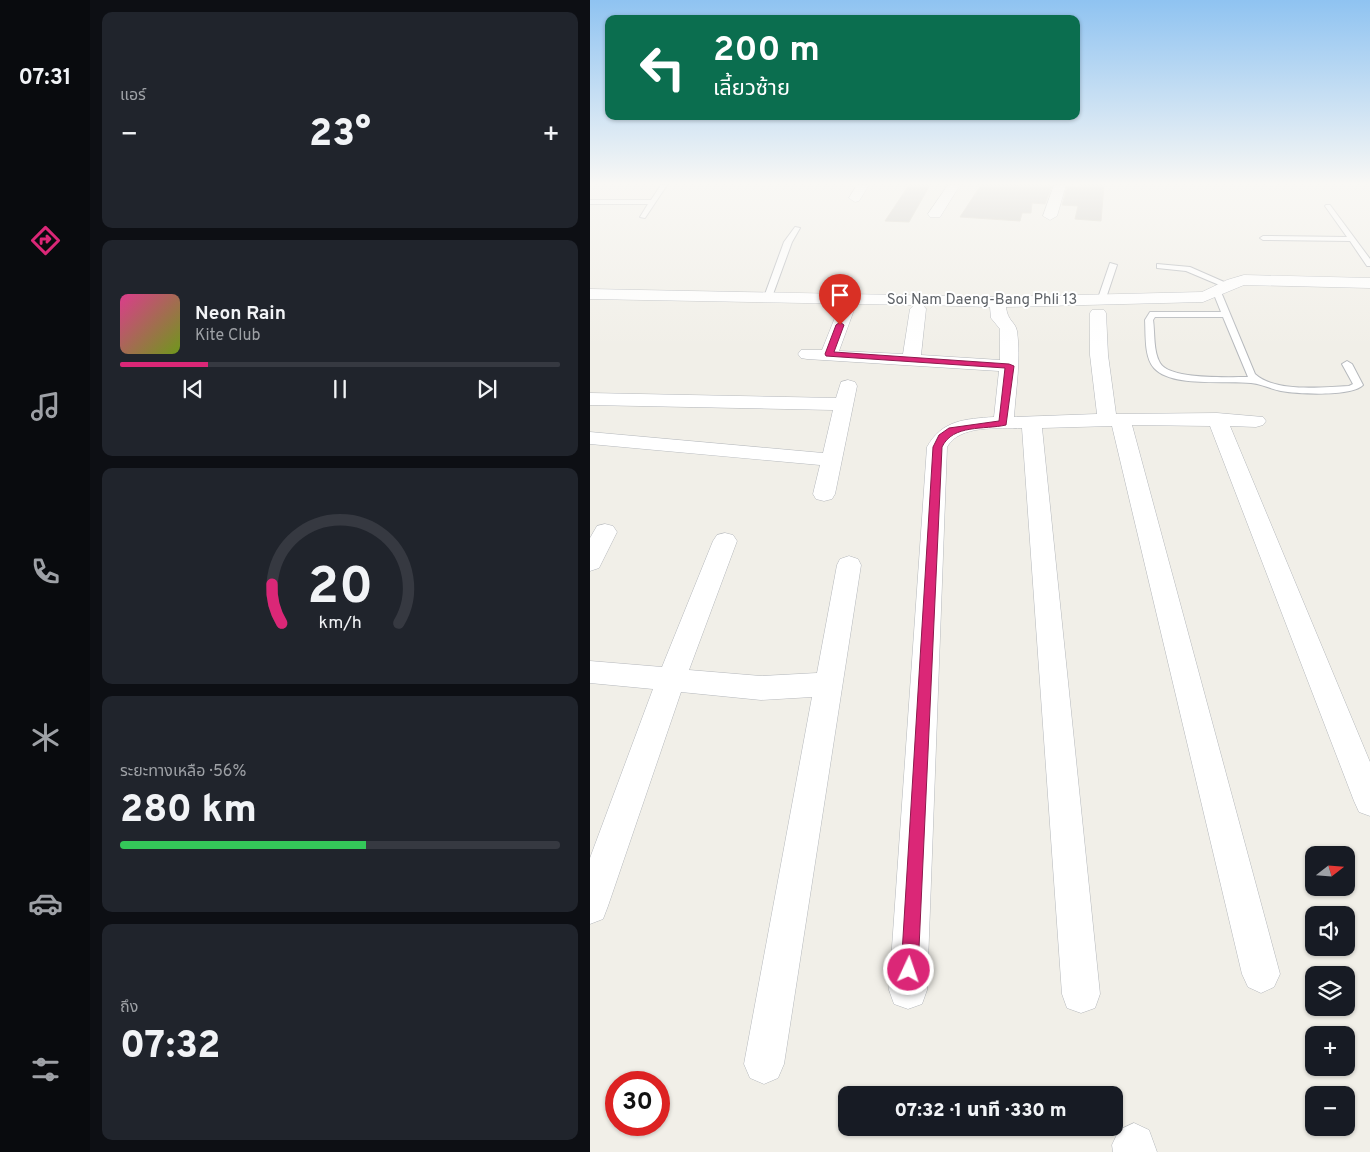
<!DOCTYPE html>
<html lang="th">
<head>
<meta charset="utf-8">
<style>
	:root { --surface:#171b24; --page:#20242c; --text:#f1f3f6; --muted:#9ea1a6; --line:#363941; --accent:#db2777 }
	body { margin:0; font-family:Overpass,"Noto Sans Thai",sans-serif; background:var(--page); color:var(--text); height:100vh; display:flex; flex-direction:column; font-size:19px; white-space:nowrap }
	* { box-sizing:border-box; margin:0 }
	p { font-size:16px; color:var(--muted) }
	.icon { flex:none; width:28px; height:28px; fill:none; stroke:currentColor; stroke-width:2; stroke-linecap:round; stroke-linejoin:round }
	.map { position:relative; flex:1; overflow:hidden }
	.panel { display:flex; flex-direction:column; gap:12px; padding:12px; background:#0d0f14; width:500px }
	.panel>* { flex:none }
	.hud { position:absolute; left:15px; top:15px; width:475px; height:105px; border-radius:10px; box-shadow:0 1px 4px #0004; background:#0b6e4f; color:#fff; overflow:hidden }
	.needle { width:32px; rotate:73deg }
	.tools { position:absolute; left:715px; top:846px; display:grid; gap:10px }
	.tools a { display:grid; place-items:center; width:50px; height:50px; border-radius:10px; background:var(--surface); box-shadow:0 1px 4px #0004; font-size:25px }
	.speed { position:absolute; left:15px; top:1071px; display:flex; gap:10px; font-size:25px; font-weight:700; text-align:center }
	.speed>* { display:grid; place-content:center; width:65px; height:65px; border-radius:50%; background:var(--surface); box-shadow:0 1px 4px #0004; line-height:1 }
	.speed .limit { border:8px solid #d22; background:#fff; color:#111 }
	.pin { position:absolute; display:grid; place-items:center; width:42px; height:42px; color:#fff; margin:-51px -21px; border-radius:50% 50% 50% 0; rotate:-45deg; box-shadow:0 0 5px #0007 }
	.pin .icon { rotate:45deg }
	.me { position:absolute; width:55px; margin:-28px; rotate:3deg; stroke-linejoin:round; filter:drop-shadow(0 0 4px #0008) }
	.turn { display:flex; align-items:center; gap:18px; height:105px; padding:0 25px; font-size:22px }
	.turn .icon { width:65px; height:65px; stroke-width:2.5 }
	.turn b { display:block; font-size:35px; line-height:42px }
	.big { font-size:38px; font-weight:800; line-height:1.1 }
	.panel .card { flex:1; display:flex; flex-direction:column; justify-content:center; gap:8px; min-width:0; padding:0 18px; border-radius:10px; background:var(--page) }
	.panel .dial { align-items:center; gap:0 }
	.dial svg { height:130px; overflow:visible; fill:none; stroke:var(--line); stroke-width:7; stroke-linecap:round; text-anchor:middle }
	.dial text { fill:var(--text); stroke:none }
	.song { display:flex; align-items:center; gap:15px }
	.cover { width:60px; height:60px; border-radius:8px; background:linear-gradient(135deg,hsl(330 70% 55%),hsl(80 70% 35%)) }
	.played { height:5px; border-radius:2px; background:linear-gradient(90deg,var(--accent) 20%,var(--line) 20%) }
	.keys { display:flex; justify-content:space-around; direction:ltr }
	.heat { display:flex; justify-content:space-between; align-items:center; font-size:28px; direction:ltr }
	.charge { height:8px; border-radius:4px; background:linear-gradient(90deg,#34c759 56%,var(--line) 0) }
	.trip { position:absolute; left:248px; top:1086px; width:285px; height:50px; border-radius:10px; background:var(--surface); box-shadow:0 1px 4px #0004; font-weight:800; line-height:50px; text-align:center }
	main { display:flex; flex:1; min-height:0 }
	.tabs { display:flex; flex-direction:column; width:90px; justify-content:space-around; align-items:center; background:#090b0e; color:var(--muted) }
	.tabs .icon { width:35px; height:35px }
	.tabs .current { color:var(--accent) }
	.tabs b { font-size:22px; color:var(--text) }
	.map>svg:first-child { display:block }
</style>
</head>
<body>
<main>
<nav class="tabs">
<b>07:31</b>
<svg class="icon current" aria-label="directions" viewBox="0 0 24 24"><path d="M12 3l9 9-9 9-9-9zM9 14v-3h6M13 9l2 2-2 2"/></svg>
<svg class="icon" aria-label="music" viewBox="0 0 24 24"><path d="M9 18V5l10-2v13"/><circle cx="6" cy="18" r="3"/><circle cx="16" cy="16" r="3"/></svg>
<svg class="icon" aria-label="phone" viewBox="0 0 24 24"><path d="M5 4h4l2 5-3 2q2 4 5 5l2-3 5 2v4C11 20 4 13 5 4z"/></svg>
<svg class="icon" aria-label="climate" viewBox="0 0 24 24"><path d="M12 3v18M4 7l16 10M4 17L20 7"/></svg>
<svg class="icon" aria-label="car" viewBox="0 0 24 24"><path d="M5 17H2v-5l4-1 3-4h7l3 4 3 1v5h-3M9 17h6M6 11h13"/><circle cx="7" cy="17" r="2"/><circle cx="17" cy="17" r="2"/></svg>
<svg class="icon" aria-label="filters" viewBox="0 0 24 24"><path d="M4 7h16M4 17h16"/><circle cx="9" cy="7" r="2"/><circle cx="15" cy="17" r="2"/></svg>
</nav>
<section class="panel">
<div class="card"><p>แอร์</p>
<div class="heat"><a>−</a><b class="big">23°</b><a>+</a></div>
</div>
<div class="card">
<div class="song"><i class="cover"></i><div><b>Neon Rain</b><p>Kite Club</p></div></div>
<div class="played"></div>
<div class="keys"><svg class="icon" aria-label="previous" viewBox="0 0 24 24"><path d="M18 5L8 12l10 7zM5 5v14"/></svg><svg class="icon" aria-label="pause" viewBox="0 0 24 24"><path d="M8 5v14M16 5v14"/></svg><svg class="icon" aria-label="next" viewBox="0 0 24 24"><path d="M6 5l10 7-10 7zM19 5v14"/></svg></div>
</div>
<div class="card dial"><svg viewBox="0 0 100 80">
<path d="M14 69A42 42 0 1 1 86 69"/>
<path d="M14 69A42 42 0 0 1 8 45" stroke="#db2777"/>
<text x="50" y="56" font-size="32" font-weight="700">20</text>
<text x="50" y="72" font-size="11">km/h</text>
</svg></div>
<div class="card"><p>ระยะทางเหลือ · 56%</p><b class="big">280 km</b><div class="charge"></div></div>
<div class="card"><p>ถึง</p><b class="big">07:32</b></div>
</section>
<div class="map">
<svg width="780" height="1152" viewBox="0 0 780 1152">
	<rect width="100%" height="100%" fill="#f1efe8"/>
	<!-- building -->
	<g fill="#cccac5" stroke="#d6d1c6">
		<path d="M319,185H340L319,222L295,221Z"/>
		<path d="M391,185H451L462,186L455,204L442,203L441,213H432L430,221L370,217Z"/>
		<path d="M491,185H514L511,221L485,219L488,206L472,205L477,187L491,188Z"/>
	</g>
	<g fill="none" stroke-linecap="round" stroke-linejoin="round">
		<!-- service casing -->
		<g stroke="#b5b8bc" stroke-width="2">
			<g id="service">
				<path d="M71,185H77L55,218L50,217L58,204H0V200H61Z"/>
				<path d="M736,205H740L780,259V266H777L760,241L673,240L670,238L673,236L757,237L735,206Z"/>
				<path d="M205,227L210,228L202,242L182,297L175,299L174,297L194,242Z"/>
				<path d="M520,263L527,265L515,301L508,303L507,301Z"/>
				<path d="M567,264L600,267L641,285L634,287L596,271L567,268Z"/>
				<path d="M624,290L631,292L665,374C686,393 732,387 759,386L763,384L752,364L757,361L762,364L773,385C761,397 708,394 691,391C681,389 671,384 661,383C636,380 582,388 564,368C554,357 556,334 555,320L560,312H631L623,292ZM565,317H633L658,377C639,377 580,380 570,363C563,351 565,333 563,320Z"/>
			</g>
		</g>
		<!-- minor casing -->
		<g stroke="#b5b8bc" stroke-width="1">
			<g id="minor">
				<path d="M267,185H279L269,201L265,202L259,198Z"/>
				<path d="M358,185H370L350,217H340L338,214Z"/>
				<path d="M464,185H476L467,216L460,220L453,216Z"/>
				<path d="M654,275L780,278V288L654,285L613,302L416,307C418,322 425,321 427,331C431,359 426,388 424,417L507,414L500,355V313L502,310H514L516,313L518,355L526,414L627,413L673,417L676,421L673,425L666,427L640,426L780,762V816L769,812L764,801L620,426L542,425L690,974L684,987L671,993L658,987L652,974L522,426L452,428L510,994L505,1008L491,1013L477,1008L472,994L432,428C409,429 370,424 357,447L337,990L332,1004L318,1009L304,1004L299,990L337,447C352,420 375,419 404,417L409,371L217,359L211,358L208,354L211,350H232L248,310L250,307H262L264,310L249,351L313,354L320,309L324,305L0,299V289L408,297L612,292L637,280ZM333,305L400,307L401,318L410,329V360L331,355L336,309Z"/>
				<path d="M258,380L265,382L267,386L245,494L242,499L234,501L226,499L223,494L230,465L0,444V432L233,453L243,410L0,405V393L246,398L251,382Z"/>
				<path d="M15,524L23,526L27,532L9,568L0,571V538L7,526Z"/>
				<path d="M135,533L143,535L147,541L99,670L171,676L227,673L247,565L250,559L259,556L268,559L271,565L194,1064L188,1078L174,1084L160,1078L154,1064L222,697L171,700L91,692L18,906L13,919L0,924V858L63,689L0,683V661L72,667L123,541L127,535Z"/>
				<path d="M544,1123L559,1130L567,1152H523L522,1145L529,1130Z"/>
			</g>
		</g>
		<!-- service -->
		<use href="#service" fill="#fff" fill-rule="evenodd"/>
		<!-- minor -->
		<use href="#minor" fill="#fff" fill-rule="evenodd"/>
	</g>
	<!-- sky -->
	<linearGradient id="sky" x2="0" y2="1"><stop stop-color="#8fc3f1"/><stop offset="0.53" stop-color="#f9f8f5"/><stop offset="1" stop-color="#f9f8f5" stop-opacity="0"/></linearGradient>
	<rect width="780" height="347" fill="url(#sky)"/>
	<!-- route -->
	<path fill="#db2777" stroke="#8e194d" d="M250,322L254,325L244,352L419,364L424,366L416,425C394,430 363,424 352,447L328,970L325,976L319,979L313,976L311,970L343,447L349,435L359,428L409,421L415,368L236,356L235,354L246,325Z"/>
	<g text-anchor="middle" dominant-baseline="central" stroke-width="4" stroke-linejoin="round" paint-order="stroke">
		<!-- far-street labels -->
		<g font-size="15" fill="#5f6368" stroke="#fff">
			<text x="392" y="300">Soi Nam Daeng-Bang Phli 13</text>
		</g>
	</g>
</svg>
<div class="tools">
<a><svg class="needle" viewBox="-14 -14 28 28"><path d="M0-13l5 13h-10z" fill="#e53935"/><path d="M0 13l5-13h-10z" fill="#9ea1a6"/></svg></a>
<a><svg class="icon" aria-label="sound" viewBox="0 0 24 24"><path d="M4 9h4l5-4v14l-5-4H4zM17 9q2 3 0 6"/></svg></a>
<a><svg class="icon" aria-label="layers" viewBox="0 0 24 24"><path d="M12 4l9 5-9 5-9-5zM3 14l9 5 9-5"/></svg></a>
<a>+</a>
<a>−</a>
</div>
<div class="speed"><div class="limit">30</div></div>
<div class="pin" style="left:250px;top:325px;background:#d93025"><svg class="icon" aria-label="arrive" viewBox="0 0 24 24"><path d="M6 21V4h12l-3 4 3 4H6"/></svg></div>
<svg class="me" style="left:319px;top:970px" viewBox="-20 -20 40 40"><circle r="17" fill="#db2777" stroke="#fff" stroke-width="3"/><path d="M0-11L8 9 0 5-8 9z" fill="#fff"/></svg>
<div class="trip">07:32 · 1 นาที · 330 m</div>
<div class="hud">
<div class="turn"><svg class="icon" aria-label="left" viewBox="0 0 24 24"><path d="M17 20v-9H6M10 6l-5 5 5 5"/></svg><div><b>200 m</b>เลี้ยวซ้าย</div></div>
</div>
</div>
</main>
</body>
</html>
